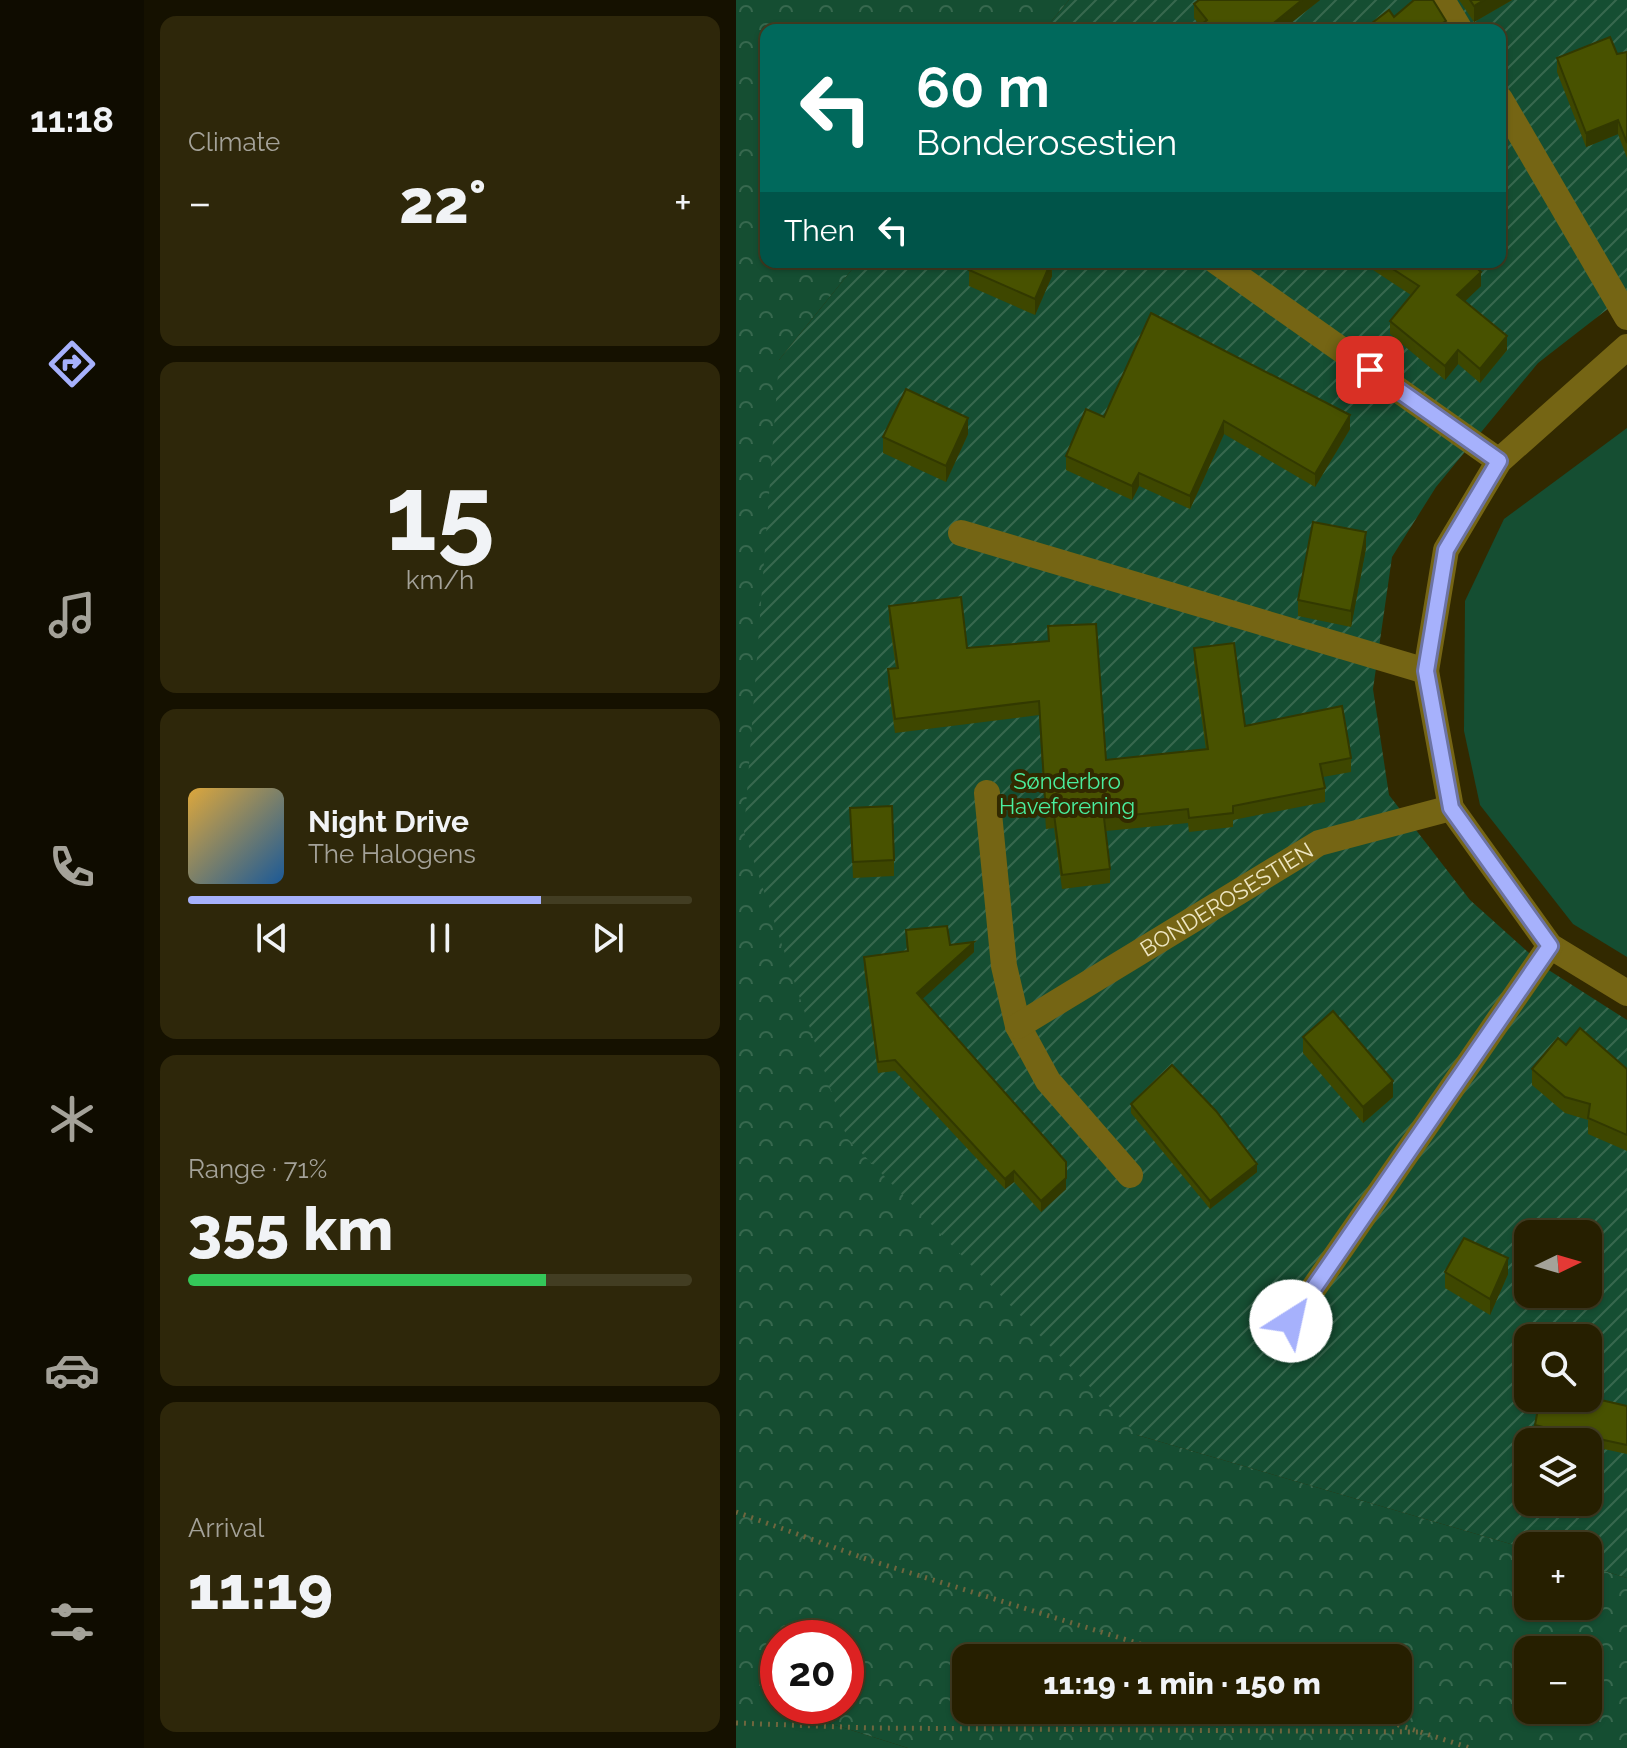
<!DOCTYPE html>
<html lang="en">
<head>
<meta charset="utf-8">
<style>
	:root { --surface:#261f00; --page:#2e270a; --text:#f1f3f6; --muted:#a4a299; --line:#423d22; --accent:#a6b1fc }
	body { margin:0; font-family:Raleway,sans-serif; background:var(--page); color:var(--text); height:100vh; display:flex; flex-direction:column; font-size:30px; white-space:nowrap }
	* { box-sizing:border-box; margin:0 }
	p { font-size:26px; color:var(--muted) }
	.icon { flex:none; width:44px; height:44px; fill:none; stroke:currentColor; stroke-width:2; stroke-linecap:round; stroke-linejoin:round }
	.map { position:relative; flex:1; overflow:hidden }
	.sheet { display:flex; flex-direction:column; gap:16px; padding:16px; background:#151100; width:592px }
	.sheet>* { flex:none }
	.guide { position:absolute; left:24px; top:24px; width:746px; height:244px; border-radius:16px; box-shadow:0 2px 6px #0004,0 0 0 2px var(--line); background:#00695c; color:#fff; overflow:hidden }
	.needle { width:52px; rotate:85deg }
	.buttons { position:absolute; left:778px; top:1220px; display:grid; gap:16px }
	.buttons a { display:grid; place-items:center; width:88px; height:88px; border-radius:16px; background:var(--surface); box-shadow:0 2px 6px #0004,0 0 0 2px var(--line); font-size:40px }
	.speed { position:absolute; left:24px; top:1620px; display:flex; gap:16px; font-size:40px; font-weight:700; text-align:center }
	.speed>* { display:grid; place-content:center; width:104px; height:104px; border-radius:50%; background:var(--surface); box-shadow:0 2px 6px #0004,0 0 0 2px var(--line); line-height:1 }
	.speed .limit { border:12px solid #d22; background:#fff; color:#111 }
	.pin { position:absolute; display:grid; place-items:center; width:68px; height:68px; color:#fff; margin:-34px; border-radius:16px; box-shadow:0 4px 12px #0006 }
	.me { position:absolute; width:88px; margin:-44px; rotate:35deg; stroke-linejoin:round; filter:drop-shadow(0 0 6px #0008) }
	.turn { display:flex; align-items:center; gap:28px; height:168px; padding:0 24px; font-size:36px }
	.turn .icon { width:104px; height:104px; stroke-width:2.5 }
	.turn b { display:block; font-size:56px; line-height:68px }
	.then { display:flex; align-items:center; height:76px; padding:0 24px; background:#0003; gap:16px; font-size:30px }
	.big { font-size:60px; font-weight:800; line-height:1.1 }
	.sheet .card { flex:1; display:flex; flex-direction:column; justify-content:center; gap:12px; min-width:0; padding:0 28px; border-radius:16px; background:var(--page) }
	.sheet .dial { align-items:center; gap:0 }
	.dial b { font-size:104px; line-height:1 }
	.song { display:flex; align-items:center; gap:24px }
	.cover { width:96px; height:96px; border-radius:12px; background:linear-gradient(135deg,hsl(40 70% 55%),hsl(210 70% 35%)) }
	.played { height:8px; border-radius:4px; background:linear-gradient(90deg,var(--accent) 70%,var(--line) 70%) }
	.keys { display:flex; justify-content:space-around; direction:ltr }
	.heat { display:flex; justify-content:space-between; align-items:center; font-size:44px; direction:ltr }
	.charge { height:12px; border-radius:6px; background:linear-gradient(90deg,#34c759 71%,var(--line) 0) }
	.trip { position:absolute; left:216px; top:1644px; width:460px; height:80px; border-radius:16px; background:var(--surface); box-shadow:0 2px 6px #0004,0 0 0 2px var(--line); font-weight:800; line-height:80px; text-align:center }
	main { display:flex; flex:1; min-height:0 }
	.dock { display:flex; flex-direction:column; width:144px; justify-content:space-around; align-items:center; background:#0f0c00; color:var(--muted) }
	.dock .icon { width:56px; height:56px }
	.dock .current { color:var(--accent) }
	.dock b { font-size:36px; color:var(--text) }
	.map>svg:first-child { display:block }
</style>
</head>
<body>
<main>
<nav class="dock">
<b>11:18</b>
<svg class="icon current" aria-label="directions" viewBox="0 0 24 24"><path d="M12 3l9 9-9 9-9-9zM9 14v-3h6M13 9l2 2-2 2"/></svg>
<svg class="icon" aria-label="music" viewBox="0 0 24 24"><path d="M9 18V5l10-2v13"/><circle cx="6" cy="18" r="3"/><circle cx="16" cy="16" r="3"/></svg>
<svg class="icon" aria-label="phone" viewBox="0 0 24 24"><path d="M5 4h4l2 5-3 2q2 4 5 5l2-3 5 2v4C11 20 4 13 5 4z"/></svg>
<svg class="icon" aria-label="climate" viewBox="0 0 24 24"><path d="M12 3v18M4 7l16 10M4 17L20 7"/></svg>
<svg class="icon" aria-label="car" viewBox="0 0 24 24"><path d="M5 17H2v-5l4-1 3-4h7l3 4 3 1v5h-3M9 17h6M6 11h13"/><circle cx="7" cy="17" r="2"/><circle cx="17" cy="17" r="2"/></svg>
<svg class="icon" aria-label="filters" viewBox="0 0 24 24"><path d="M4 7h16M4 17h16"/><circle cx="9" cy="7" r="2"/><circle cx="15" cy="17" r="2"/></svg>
</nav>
<section class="sheet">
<div class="card"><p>Climate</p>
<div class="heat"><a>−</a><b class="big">22°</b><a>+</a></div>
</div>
<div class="card dial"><b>15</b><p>km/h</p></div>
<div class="card">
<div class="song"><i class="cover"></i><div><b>Night Drive</b><p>The Halogens</p></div></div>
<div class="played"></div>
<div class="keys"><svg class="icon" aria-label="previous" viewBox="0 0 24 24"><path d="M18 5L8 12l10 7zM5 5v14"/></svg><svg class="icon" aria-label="pause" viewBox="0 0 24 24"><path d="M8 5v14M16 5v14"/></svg><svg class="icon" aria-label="next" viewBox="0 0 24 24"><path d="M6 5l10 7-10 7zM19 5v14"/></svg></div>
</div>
<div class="card"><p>Range · 71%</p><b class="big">355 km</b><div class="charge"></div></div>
<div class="card"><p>Arrival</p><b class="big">11:19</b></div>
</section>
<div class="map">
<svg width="891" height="1748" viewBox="0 0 891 1748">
	<defs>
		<pattern id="forest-crowns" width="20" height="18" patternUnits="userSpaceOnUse" patternTransform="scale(2)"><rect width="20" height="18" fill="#154e32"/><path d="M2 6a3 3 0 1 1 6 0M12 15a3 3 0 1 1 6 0" fill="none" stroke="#37684e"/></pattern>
		<pattern id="garden-furrows" width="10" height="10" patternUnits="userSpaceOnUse" patternTransform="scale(2)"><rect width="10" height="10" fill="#154e32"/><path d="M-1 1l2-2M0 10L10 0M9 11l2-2" fill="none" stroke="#37684e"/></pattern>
	</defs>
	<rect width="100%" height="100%" fill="#322900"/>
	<!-- grass -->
	<g fill="#154e32">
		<path d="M891,428V957L837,924L744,805L728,731L729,601L768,519Z"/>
		<path d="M0,1708H45L172,1748H0Z"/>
	</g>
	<!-- forest -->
	<path fill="url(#forest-crowns)" fill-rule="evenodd" d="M0,0H333L308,30H30V262H122L43,360L401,1435L792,1549V1606H852V1566L891,1578V1748H172L45,1708H0ZM42,1638H110V1706H42ZM792,1650H852V1710H792ZM230,1658H662V1710H230Z"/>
	<!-- garden -->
	<path fill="url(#garden-furrows)" fill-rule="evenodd" d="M333,0H891V294L802,363L700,487L656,557L637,689L653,795L734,900L811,969L891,1020V1578L852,1566V1546H792V1549L401,1435L111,1138L8,832L43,360L122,262H764V30H308ZM792,1234H852V1294H792ZM792,1338H852V1398H792ZM792,1442H852V1502H792Z"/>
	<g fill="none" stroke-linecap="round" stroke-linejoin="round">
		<!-- path -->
		<g stroke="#6e663e" stroke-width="5" stroke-dasharray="2 6" stroke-linecap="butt">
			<path d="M0,1512L136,1561L449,1658"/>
			<path d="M616,1710L734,1748"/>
			<path d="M0,1723L135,1728L688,1732"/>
		</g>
		<!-- lane -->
		<g stroke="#756514" stroke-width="26">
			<path d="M706,0L724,30"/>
			<path d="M764,99L891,317"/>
			<path d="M481,262L763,461"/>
			<path d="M891,347L763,461L710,550L690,671L715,808L814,946L891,993"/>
			<path d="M225,533L690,671"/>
			<path d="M251,793L268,966L282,1026L312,1081L394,1175"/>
			<path id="s1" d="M282,1026L583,843L715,808"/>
			<path d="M555,1321L814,946"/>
		</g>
	</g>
	<!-- wall -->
	<g fill="#3e4700">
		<path d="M584,0L546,30H459L464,26L458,18V4Z"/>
		<path d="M723,0H776L738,22Z"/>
		<path d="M891,52V158L882,134L850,147L821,72V58L881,54Z"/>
		<path d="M316,262V276L299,315L233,286V270Z"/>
		<path d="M625,262H735L745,286L728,301L771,350L744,383L722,364L709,380L654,334V321L675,295Z"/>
		<path d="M415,313L614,429L579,487L488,434L454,509L403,486L396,500L330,470V456L368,417Z"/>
		<path d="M232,434L210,482L147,453V437Z"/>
		<path d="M630,548L615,627L562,616V600Z"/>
		<path d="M153,606L231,648L312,641V626L370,760L470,750L458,662V648L509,726L615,758V772L587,777L589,788V802L497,820V827L453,832L452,823L370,831L374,869V883L326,889L318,828L310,829L303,715L159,733L152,683V669L160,668L153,620Z"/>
		<path d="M114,808L158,860V876L117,878Z"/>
		<path d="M170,930L238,952L186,999L330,1189L305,1212L278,1182L269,1189L159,1071L142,1073L128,968V957L171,951Z"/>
		<path d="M567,1037L657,1097L627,1123L567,1053Z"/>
		<path d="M830,1045L891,1069V1151L852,1134V1120L829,1113L796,1085V1069Z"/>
		<path d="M395,1104L521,1172L474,1209L395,1113Z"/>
		<path d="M709,1272L772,1274L754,1315L709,1288Z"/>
		<path d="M891,1406V1454L863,1448L855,1478H852V1442L817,1438L799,1434V1425Z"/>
	</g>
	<!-- shaded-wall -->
	<g fill="#323900">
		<path d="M566,0H584L546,30H529Z"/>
		<path d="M748,0H776L738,22V6Z"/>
		<path d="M710,21V30H695Z"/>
		<path d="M882,120V134L850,147V133Z"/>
		<path d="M315,262L316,276L299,315V299Z"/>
		<path d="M745,272V286L721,309V295Z"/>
		<path d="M771,336V350L744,383V369Z"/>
		<path d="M722,350V364L709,380V366Z"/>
		<path d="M614,415V429L579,487V474Z"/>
		<path d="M232,418V434L210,482V466Z"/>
		<path d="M488,421V434L454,509V496Z"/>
		<path d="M403,473V486L396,500V486Z"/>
		<path d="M630,532V548L615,627V611Z"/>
		<path d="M238,942V952L181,1004V993Z"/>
		<path d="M657,1081V1097L627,1123V1107Z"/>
		<path d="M521,1164V1172L474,1209V1201Z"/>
		<path d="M278,1171V1182L269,1189V1179Z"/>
		<path d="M330,1178V1189L305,1212V1201Z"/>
		<path d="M772,1258V1274L754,1315V1299Z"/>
		<path d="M863,1439V1448L855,1478V1470Z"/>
	</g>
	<!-- building -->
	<g fill="#485200" stroke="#323900" stroke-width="2">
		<path d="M463,0H566L529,30H459L471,20L458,4Z"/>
		<path d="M678,0H697L710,21L695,30H627L653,10L658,17Z"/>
		<path d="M734,0H748L738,6Z"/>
		<path d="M874,37L881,54L891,52V143L882,120L850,133L821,58Z"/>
		<path d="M237,262H315L299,299L233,270Z"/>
		<path d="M646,262H735L745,272L721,295L771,336L744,369L722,350L709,366L654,321L683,286Z"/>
		<path d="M415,313L614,415L579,474L488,421L454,496L403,473L396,486L330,456L350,409L368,417Z"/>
		<path d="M170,389L232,418L210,466L147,437Z"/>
		<path d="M577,522L630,532L615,611L562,600Z"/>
		<path d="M225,597L231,648L313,641L312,626L360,624L370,760L472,749L458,648L498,643L509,726L606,706L615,758L584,764L589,788L497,806V813L453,818L452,809L368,818L374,869L326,875L318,814L310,815L303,701L159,719L152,669L162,668L153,606Z"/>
		<path d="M156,806L158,860L117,862L114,808Z"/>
		<path d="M211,926L214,945L238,942L181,993L330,1162V1178L305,1201L278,1171L269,1179L159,1060L142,1062L128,957L172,951L170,930Z"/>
		<path d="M597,1011L657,1081L627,1107L567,1037Z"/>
		<path d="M844,1028L891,1069V1135L852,1118L854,1104L829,1097L796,1069L822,1038L830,1045Z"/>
		<path d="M436,1065L480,1111L521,1164L474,1201L395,1104Z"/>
		<path d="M728,1238L772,1258L754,1299L709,1272Z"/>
		<path d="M852,1397L891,1406V1445L863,1439L855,1470L852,1469V1442H816L819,1430L799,1425L804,1398H852Z"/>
	</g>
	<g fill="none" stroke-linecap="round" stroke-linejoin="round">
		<!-- route casing -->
		<g stroke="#6c73a4" stroke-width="20">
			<path id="route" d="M555,1321L814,946L715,808L690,671L710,550L763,461L634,370"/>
		</g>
		<!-- route -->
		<use href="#route" stroke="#a6b1fc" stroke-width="14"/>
	</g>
	<g text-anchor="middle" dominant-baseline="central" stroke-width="8" stroke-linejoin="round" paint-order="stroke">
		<!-- park labels -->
		<g font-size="22" fill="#4aef9e" stroke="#322900">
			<text x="331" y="781">Sønderbro<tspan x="331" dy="25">Haveforening</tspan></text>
		</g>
		<!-- street labels -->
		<g font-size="22" fill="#eee6c2" stroke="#322900">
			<text stroke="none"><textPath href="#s1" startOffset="244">BONDEROSESTIEN</textPath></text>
		</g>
	</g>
</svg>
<div class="buttons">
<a><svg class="needle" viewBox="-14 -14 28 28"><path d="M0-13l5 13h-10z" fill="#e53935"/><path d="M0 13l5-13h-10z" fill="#a4a299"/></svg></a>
<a><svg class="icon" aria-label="search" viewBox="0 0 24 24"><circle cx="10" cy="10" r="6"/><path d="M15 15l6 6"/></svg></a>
<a><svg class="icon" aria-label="layers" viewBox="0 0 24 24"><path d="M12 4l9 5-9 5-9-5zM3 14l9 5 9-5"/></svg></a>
<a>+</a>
<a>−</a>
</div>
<div class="speed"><div class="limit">20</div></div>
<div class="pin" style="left:634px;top:370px;background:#d93025"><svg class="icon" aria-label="arrive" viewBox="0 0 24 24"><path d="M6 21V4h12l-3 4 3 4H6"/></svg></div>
<svg class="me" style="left:555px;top:1321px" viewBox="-20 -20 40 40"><circle r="19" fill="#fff"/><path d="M0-13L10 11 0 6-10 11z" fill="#a6b1fc"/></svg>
<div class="trip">11:19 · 1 min · 150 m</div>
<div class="guide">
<div class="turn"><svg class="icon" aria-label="left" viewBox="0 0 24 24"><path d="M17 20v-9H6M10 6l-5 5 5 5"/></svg><div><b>60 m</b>Bonderosestien</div></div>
<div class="then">Then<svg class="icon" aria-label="left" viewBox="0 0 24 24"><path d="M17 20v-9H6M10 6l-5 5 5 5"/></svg></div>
</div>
</div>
</main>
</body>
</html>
